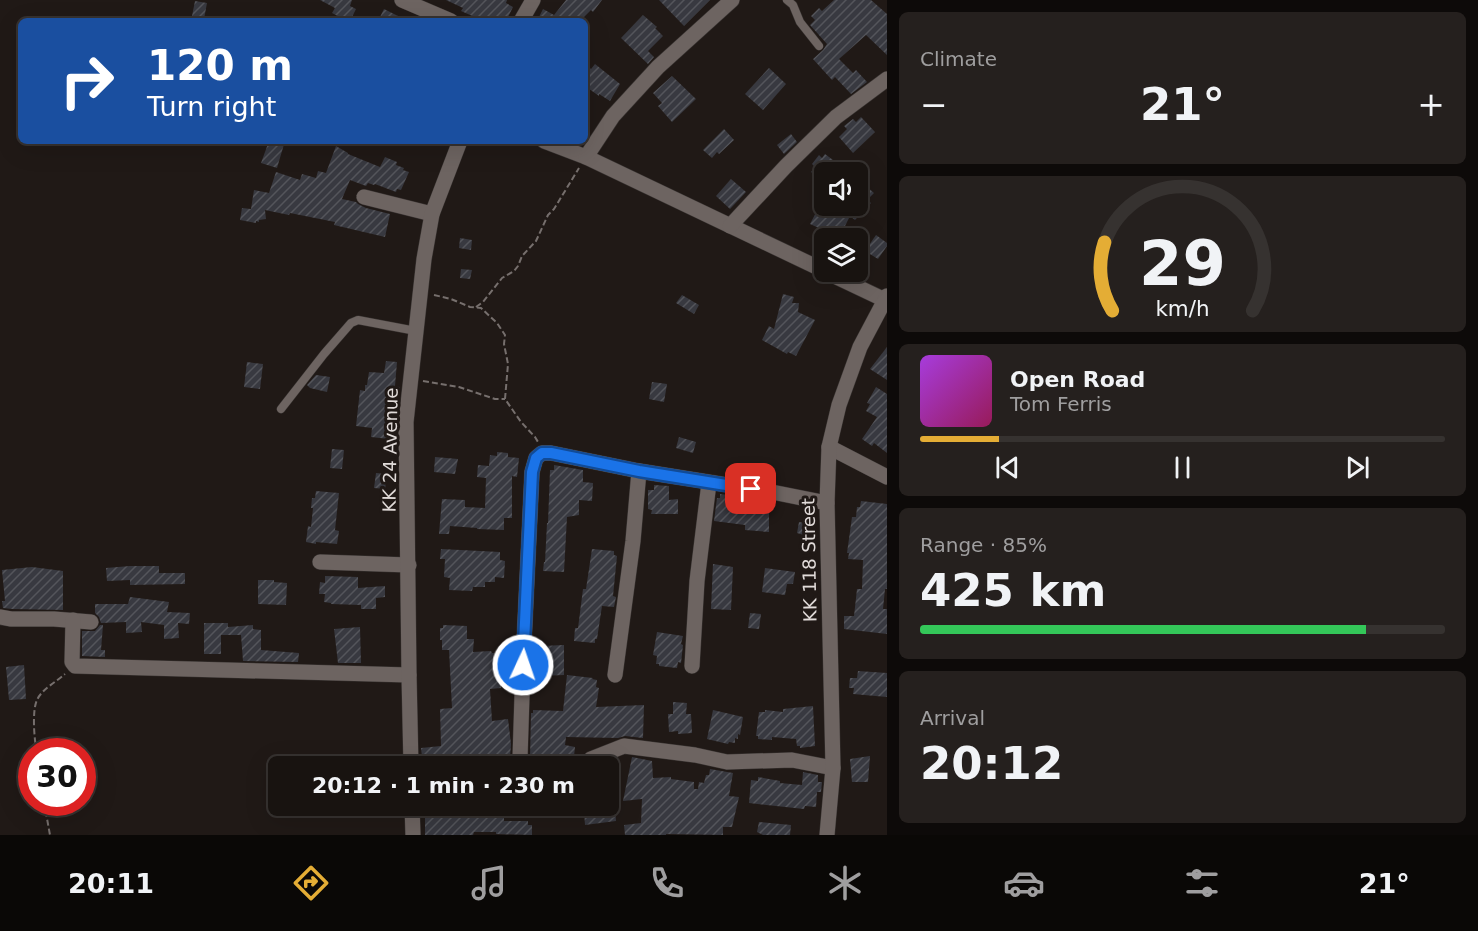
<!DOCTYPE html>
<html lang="en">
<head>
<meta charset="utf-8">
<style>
	:root { --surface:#181310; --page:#25201e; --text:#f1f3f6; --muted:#9f9e9f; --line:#363230; --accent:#e4ad35 }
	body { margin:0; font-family:"DejaVu Sans",sans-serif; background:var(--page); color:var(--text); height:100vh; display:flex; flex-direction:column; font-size:22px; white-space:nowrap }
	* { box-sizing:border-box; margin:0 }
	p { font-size:20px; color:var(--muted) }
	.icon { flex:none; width:33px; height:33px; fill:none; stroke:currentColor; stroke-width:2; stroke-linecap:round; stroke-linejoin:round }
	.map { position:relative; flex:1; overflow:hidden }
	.panel { display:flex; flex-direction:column; gap:12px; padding:12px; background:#0d0a09; width:591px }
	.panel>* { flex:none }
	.guide { position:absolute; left:18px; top:18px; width:570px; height:126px; border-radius:9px; box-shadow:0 6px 24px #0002,0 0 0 2px var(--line); background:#1a4fa0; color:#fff; overflow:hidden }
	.fabs { position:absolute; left:814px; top:162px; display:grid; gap:12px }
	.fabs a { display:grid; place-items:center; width:54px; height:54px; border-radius:9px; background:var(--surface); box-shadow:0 6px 24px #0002,0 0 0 2px var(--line); font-size:30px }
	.speed { position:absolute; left:18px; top:738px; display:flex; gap:12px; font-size:30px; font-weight:700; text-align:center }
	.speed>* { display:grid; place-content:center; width:78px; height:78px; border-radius:50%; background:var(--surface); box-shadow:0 6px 24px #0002,0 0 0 2px var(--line); line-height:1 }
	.speed .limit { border:9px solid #d22; background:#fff; color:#111 }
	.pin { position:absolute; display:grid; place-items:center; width:51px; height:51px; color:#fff; margin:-26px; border-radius:12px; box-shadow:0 3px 9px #0006 }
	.me { position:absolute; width:66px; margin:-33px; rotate:3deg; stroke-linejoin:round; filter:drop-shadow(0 0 4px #0008) }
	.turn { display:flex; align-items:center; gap:21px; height:126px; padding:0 30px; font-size:27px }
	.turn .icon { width:78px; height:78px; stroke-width:2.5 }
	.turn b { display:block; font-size:42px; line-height:51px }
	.big { font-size:45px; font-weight:600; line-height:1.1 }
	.panel .widget { flex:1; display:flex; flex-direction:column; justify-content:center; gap:9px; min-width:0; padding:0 21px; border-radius:9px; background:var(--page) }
	.panel .dial { align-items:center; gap:0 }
	.dial svg { height:156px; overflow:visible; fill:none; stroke:var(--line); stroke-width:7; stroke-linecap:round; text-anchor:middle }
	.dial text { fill:var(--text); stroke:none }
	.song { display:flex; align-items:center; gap:18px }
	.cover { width:72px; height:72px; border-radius:9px; background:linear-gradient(135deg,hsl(280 70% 55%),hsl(330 70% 35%)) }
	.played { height:6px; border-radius:3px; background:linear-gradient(90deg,var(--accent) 15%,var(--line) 15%) }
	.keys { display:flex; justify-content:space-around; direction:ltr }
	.heat { display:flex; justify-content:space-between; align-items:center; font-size:33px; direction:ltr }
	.charge { height:9px; border-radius:4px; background:linear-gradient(90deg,#34c759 85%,var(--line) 0) }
	.trip { position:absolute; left:268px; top:756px; width:351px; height:60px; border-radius:9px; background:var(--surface); box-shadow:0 6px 24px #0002,0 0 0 2px var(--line); font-weight:600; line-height:60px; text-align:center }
	.menu { display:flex; height:96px; justify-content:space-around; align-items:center; background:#0a0806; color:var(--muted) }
	.menu .icon { width:42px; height:42px }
	.menu .selected { color:var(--accent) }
	.menu b { font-size:27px; color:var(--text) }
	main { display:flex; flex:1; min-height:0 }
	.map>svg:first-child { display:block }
</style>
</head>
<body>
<main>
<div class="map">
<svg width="887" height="835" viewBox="0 0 887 835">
	<defs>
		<pattern id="building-hatch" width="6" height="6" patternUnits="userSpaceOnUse" patternTransform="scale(1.5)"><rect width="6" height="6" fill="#383940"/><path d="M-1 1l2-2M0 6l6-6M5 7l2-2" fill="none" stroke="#54555b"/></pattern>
	</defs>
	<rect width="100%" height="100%" fill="#201916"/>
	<!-- building -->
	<g fill="url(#building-hatch)">
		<path d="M320,0H352L350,6L356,9L350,21H347L332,13L335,8Z"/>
		<path d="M446,0H507L506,3L513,7L507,19L502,16L500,21H488L477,16V18L461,11L463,8Z"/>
		<path d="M566,0H602L593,12L591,10L580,21H537L543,9L554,15Z"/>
		<path d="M659,0H710L684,26Z"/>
		<path d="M834,0H871L887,14V55L866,35L839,59L853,73L856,70L867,82L851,94L835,77L832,80L813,59L823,50L827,44L810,25L815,20L811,16L819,8L822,11Z"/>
		<path d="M195,1L207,3L204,19L192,16Z"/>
		<path d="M384,9L408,21H378Z"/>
		<path d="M643,15L657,27L655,28L663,36L648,51L654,57L648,64L621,38Z"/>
		<path d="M585,63L591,69L595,64L620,84L610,101L599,94V96L585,86Z"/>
		<path d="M769,68L786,84L763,110L745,94Z"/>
		<path d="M672,76L696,99L672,122L658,106L662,103L653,93Z"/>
		<path d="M861,117L875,132L853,153L839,137L847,129L844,126L853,119L856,122Z"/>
		<path d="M724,129L734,140L719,154L717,152L712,158L703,150Z"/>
		<path d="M791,134L797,142L784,154L777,145Z"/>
		<path d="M269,141H285L277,168L261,163Z"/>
		<path d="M336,146L348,153V154L380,167L385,157L397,162L396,165L404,168L403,170L409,172L401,190L397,189L396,192L375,184L374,185L368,183L366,186L350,180L342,199L356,202L358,204L366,208L390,214L385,237L334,225L335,222L290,213L289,215L265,210L266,219L259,220V222L256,221V223L240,220L242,208L251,209L254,190L269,193L276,172L300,180L302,174L316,178L318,171L326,173Z"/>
		<path d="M825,154L849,172H825V182L811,172L815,167L812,164L819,155L822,158Z"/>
		<path d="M731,179L746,192L730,209L716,196Z"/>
		<path d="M858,179L874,193L867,200L871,203L855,220L850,216L839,238H831L819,232L821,229L810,224L823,199L825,200V206H830L835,210L839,206H858Z"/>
		<path d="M876,235L887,243V246L878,259L865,251Z"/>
		<path d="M460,238L472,240L471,250L459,248Z"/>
		<path d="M461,269L472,270L470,279L460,278Z"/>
		<path d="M783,294L794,297L792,303H799L798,312L815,320L796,356L788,352L787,354L762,340L769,326L774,329Z"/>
		<path d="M682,295L699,305L694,314L676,303Z"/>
		<path d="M887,347V380L870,369Z"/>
		<path d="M386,361L397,362L395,386L400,387L399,398H393L389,439L371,437L372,428L356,426L360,390L365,391V385H367L369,372L384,373Z"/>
		<path d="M247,362L263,364L260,389L244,387Z"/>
		<path d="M316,375L330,377L327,392L310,388L307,385Z"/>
		<path d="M652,382L667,384L664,402L649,399Z"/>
		<path d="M876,387L887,394V453L874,443L872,446L862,439L877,417L866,411L870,404L867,403Z"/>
		<path d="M679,437L696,442L693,453L676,448Z"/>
		<path d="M332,449L344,450L342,469L330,468Z"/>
		<path d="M497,452L508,453V457L519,458L517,477L512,476V518H504V530L477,529V528L450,526L449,534H439L442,499L465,500V507L485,508L486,478L477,477L478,465L489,466L490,455L497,456Z"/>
		<path d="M435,457L458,459L455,474L434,472Z"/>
		<path d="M554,465L583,470V482L593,483L592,501L579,500V515L567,517L564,572L543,571L544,562H545L547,523H548L550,470H554Z"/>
		<path d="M376,473L387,474L385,489L374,488Z"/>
		<path d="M654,485L669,486V500L678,499V514H651L652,510L648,509V490H654Z"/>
		<path d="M316,491L339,493L335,530L339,531L337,544L316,542V544L306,542L308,526L311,527L313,508H311L312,498H315Z"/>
		<path d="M720,494L729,495V499L751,502V501H763V503H769V532L745,530V525L714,521L717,498H720Z"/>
		<path d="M861,501L887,504V589H885L883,609H887V634L844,629V616H854L857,589H862L863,560L848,559L849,553H847L852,517H856L857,507H860Z"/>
		<path d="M799,522L810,524L807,536L797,533Z"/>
		<path d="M441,549L500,552V560L505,561L504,578L495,577V582H485V587H473L472,591L449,590L450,578L444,577L445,559H440Z"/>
		<path d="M592,549L614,551V555L617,556L613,596L616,597L614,607L602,606L597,639H595V643L574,641L575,628H578L583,589H586Z"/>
		<path d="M713,564L733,567L731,610L711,609Z"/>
		<path d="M130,566H159V573H185V584L130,585V580L107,581L106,568Z"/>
		<path d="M32,567L63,571V610L12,609L3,608L2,601H5L2,570Z"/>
		<path d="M765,568L795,572L793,584H787L785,595L762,592Z"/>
		<path d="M325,576L358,577V588L385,586V597L376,598V609H361V605L331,604V603L324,602L325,594H319L320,582L325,583Z"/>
		<path d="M258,580H274V582L287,583L286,605L258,604Z"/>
		<path d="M130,597L169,602L167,612L190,613L189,624L178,623L179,638L164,639V625L141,622L142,632L126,633V622L101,623L99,617L95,613V604H128Z"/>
		<path d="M750,613L761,614L759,629L748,628Z"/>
		<path d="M204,623H228V627L253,625V629L261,630V650L299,653L298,662L243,661L241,635H221V654H204Z"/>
		<path d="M100,625H103L101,650H105V657L82,656V631H95Z"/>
		<path d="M443,625L467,626V639H474L473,652L491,651L492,653H495V654H498V656H501L502,668H504L505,682H501V688L490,689L492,721L508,719L511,744L510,758L513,765L492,764V761H486L487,754H456V756L443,758L439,765L423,766L421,748L441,746L440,709L452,708L449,650H442V640H440V628H443Z"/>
		<path d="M360,627L361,663H338L334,629Z"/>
		<path d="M657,632L683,636L681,644L683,645L681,663L678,662L677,668L659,666V664H656L657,656L653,655Z"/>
		<path d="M564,645V675L541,676V646Z"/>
		<path d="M24,665L26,699L9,700L6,667Z"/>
		<path d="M858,671L887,673V697L853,694L854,688H849L850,678H857Z"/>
		<path d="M567,675L593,678L592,679L597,680L596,687L599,688L596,707L644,705L643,738L625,736L618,738L566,737L565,745L575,747L573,766H525L528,764L530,758L531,713H533V710L563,711Z"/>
		<path d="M673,702L687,703L686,714H691L692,733L678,734V731L669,732L668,714H673Z"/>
		<path d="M813,706L815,746L800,748V746H797L796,739L772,737V740L758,739V736H756L759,712H765V710L783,712V709Z"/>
		<path d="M713,710L743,717L740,735L738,734V739L735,738V743L729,742L728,744L707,739Z"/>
		<path d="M870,756L868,782H852L850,759Z"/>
		<path d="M632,757L652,761L653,778L671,777V779L694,782V789H698L699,782L704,783L706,775H709L710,769L733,773L729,796L739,797L732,827H723V835L666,834V835H625L624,825L641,823L642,799L623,801Z"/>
		<path d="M803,772L818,775V782H822L821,792H817L816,807L805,806L804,809L749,803L751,780L758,781V777L780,781V783L802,785Z"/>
		<path d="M452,809V814H482V811H487V809H497V811H504V821H528V825H532V835L496,834V832H474L473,835H425V810Z"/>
		<path d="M615,809L616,821L585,825L584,812Z"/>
		<path d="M759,822L791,825L790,835H763L757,832Z"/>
	</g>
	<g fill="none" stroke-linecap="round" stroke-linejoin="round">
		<!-- service casing -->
		<g stroke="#393432" stroke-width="9">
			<g id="service">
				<path d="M787,0L793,5L800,22L819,46"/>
				<path d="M281,409L324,354L351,323L358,320L416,331"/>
			</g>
		</g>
		<!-- minor casing -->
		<g stroke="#393432" stroke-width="16">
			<g id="minor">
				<path d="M402,0L451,21"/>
				<path d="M521,21L533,0"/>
				<path d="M544,141L586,157L825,271"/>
				<path d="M586,157L613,116L658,67L732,0"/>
				<path d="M364,197L432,214"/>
				<path d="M730,226L786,166L836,117L887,79"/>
				<path d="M826,272L885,300"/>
				<path d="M829,447L887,477"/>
				<path d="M320,562L409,565"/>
				<path d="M0,617L11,619H54L91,622"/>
				<path d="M73,620L72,662L75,666L409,675"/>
				<path d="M692,666L697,581L709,483"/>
				<path d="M615,675L633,541L639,471"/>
				<path d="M520,758L523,665L532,472L536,458L542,453H551L639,471L772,492L827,503"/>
				<path d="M411,766L409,675L406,422L424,259L432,214L460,141"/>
				<path d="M449,766L469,765L470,766"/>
				<path d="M583,766L591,759L624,746L695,755L727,762L792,760L833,768"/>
				<path d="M412,806L413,835"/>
				<path d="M827,835L833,768L827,503L829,447L839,405L860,347L887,296"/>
			</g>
		</g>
		<!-- path -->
		<g stroke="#766f6d" stroke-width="2" stroke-dasharray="6 3" stroke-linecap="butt">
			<path d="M434,295L451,299L470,307L481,308L497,323L505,335L504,344L508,364L505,399L521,422L535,437L538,442"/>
			<path d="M476,307L483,302L502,278L514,271L518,266L522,256L536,241L548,215L554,209L579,168"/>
			<path d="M423,381L459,387L495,399H505"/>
			<path d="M37,752C34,740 32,710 37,700C42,689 56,682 65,674"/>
			<path d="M44,802L50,835"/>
		</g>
		<!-- service -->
		<use href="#service" stroke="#6d6461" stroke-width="8"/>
		<!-- minor -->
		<use href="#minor" stroke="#6d6461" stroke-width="15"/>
	</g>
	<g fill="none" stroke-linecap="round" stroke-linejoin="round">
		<!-- route casing -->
		<g stroke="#114b97" stroke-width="15">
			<path id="route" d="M523,665L532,472L536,458L542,453H551L639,471L751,489"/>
		</g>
		<!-- route -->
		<use href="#route" stroke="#1a73e8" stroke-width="10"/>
	</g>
	<g text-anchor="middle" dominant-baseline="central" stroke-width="6" stroke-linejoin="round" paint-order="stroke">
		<!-- street labels -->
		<g font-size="18" fill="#e1dbd9" stroke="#201916">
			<text transform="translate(390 450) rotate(-89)">KK 24 Avenue</text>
			<text transform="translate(809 560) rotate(-91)">KK 118 Street</text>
		</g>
	</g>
</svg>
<div class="fabs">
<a><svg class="icon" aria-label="sound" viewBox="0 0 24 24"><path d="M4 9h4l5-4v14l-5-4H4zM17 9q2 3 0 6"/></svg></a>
<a><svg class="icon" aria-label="layers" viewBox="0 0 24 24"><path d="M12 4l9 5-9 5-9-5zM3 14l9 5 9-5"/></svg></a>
</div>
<div class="speed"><div class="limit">30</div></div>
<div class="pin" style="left:751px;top:489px;background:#d93025"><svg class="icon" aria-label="arrive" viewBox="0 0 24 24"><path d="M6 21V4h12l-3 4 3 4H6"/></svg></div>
<svg class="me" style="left:523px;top:665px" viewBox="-20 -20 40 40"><circle r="17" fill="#1a73e8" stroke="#fff" stroke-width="3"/><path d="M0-11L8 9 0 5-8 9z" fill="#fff"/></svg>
<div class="trip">20:12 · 1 min · 230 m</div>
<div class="guide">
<div class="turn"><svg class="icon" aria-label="right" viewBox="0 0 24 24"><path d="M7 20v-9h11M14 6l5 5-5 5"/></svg><div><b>120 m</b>Turn right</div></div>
</div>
</div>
<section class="panel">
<div class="widget"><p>Climate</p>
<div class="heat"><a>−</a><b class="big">21°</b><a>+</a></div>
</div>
<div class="widget dial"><svg viewBox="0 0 100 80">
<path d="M14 69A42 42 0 1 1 86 69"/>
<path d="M14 69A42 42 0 0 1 10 34" stroke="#e4ad35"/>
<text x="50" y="56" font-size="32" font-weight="700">29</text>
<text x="50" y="72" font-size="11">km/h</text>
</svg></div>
<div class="widget">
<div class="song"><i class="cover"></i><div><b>Open Road</b><p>Tom Ferris</p></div></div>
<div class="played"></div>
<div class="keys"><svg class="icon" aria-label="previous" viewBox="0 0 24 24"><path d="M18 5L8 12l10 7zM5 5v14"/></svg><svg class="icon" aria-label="pause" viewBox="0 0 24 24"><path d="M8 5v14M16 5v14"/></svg><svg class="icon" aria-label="next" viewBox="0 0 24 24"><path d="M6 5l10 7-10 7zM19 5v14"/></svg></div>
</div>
<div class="widget"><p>Range · 85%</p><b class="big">425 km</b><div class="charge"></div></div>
<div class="widget"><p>Arrival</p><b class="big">20:12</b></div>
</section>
</main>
<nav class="menu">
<b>20:11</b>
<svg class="icon selected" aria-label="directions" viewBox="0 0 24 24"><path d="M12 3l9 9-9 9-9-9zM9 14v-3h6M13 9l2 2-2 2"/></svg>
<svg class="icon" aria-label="music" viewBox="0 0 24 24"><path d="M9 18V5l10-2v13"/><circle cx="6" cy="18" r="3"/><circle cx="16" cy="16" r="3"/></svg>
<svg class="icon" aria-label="phone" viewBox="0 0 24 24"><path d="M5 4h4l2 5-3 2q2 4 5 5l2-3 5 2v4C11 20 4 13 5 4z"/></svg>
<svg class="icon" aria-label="climate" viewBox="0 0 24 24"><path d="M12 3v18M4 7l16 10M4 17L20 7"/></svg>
<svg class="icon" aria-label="car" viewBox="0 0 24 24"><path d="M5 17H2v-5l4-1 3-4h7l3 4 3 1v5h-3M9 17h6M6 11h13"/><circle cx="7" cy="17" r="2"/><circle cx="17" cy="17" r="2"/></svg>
<svg class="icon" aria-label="filters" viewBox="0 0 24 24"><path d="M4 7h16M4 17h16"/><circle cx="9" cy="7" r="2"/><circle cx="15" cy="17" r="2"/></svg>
<b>21°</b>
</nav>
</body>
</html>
